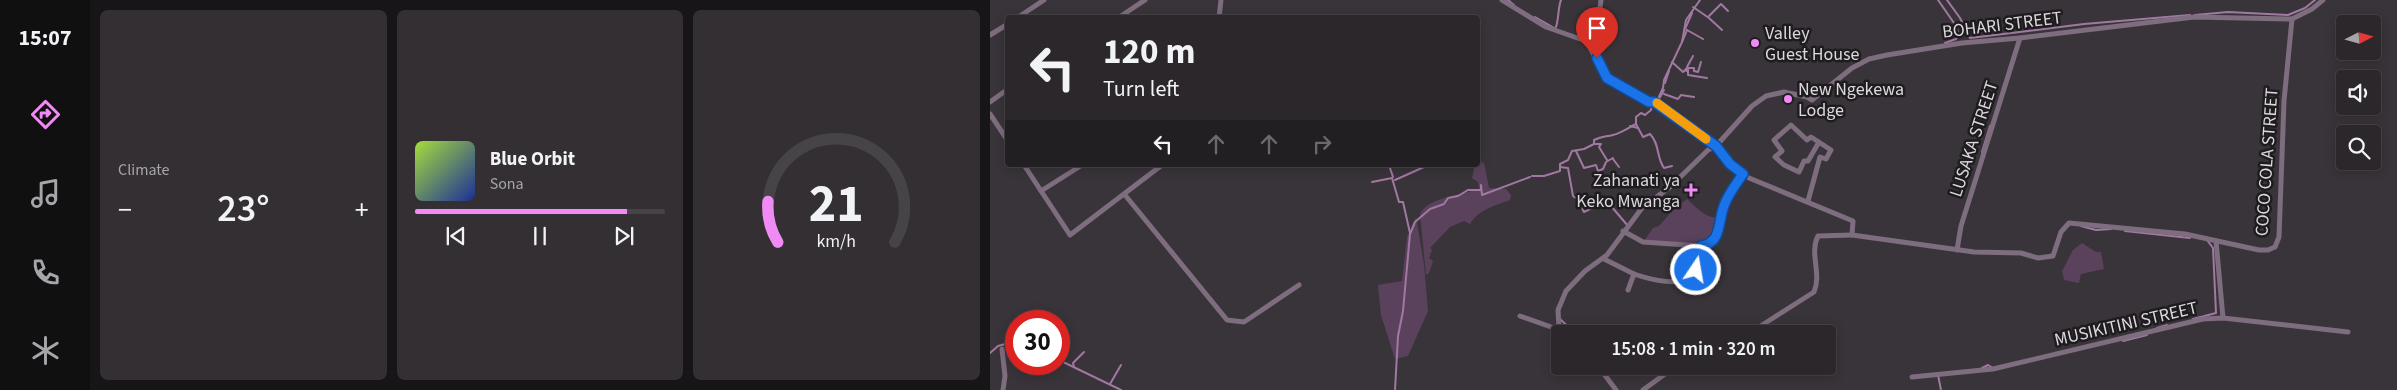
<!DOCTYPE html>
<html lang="en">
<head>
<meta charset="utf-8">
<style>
	:root { --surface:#2b272b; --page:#332f33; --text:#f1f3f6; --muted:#a6a5a9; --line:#474447; --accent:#f08bf5 }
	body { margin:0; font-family:"Source Sans 3",sans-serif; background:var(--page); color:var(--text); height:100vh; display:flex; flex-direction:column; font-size:19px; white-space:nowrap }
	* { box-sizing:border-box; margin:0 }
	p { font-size:16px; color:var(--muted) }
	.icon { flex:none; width:28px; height:28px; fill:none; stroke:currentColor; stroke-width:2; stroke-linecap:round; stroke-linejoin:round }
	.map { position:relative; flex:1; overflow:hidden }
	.drawer { display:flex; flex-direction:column; gap:10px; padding:10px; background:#181518; width:900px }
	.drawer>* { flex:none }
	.banner { position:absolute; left:15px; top:15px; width:475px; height:152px; border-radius:5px; box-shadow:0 2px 12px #0003,0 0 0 1px var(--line); background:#2b272b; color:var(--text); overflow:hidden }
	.needle { width:32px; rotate:84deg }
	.controls { position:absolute; left:1346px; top:15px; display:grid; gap:10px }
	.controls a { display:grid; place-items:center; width:45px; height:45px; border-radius:5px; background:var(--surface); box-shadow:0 2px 12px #0003,0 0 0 1px var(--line); font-size:25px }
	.speed { position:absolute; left:15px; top:310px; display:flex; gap:10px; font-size:25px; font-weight:700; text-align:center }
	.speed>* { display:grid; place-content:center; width:65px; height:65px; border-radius:50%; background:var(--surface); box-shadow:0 2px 12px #0003,0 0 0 1px var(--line); line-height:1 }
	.speed .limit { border:8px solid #d22; background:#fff; color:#111 }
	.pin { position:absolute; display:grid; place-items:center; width:42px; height:42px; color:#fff; margin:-51px -21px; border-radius:50% 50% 50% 0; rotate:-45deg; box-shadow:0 0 5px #0007 }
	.pin .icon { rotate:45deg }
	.me { position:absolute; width:55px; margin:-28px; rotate:12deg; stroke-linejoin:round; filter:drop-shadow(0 0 4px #0008) }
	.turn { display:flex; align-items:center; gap:18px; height:105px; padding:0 15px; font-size:22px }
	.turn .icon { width:65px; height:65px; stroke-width:2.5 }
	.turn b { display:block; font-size:35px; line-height:42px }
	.lanes { display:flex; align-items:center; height:48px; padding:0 15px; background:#0003; justify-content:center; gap:25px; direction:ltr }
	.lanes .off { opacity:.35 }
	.big { font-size:38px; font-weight:600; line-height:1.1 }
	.drawer .tile { flex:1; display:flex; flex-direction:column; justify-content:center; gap:8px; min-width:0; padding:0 18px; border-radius:8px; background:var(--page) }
	.drawer .dial { align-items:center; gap:0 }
	.dial svg { height:130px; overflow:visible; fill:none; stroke:var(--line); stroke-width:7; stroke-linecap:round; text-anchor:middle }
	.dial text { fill:var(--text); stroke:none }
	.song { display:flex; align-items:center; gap:15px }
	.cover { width:60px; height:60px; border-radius:8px; background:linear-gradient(135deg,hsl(80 70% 55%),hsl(230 70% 35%)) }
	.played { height:5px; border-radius:2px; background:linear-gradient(90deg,var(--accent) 85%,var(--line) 85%) }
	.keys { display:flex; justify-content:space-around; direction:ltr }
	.heat { display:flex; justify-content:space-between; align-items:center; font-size:28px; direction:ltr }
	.drawer .tiles { flex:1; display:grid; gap:10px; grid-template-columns:repeat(3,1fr) }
	.trip { position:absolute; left:561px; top:325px; width:285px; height:50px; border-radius:5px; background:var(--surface); box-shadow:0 2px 12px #0003,0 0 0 1px var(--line); font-weight:600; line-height:50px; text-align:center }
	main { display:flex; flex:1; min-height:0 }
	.tab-bar { display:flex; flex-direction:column; width:90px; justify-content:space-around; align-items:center; background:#111011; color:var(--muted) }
	.tab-bar .icon { width:35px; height:35px }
	.tab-bar .on { color:var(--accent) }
	.tab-bar b { font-size:22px; color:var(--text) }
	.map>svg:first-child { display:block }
</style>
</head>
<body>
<main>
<nav class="tab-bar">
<b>15:07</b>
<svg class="icon on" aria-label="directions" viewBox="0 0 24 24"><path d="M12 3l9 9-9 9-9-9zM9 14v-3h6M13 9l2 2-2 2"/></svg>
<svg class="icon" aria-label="music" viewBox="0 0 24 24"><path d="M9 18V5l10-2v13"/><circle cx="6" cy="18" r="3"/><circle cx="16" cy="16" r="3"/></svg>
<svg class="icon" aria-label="phone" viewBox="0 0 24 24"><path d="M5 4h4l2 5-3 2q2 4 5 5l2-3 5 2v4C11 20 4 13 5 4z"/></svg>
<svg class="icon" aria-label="climate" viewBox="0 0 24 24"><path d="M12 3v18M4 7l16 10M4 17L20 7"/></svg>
</nav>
<section class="drawer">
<div class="tiles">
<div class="tile"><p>Climate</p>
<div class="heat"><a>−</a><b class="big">23°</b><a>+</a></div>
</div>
<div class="tile">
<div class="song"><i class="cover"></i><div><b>Blue Orbit</b><p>Sona</p></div></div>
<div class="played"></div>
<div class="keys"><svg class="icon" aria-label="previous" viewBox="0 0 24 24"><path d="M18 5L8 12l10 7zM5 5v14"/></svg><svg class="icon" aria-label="pause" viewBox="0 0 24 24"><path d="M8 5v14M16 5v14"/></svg><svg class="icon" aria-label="next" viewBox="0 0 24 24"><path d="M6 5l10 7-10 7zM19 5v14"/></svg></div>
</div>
<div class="tile dial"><svg viewBox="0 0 100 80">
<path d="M14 69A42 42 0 1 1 86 69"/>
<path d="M14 69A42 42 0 0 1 8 44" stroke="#f08bf5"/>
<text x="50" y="56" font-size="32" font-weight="700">21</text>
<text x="50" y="72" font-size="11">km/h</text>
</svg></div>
</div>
</section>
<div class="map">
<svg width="1407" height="390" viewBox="0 0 1407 390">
	<rect width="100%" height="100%" fill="#393439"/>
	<!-- green -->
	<g fill="#5b425c">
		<path d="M488,161L494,163L499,188L516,189L521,195L520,200C506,205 488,210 480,224L474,221L460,227L440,248L442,250L439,258L443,261L439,273L436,275L430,214C438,197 473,195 489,189L488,182L482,178L484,168L482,165H488Z"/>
		<path d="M697,199C707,208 714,217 728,218L726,235L719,243L704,245L654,241L663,228L669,226L682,211Z"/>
		<path d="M426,217L434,264L438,311L418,356L405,359L391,315L388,285L412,281L417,237Z"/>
		<path d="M1092,243L1106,252H1111L1114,269L1091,274L1089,283L1074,280L1072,271L1083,250Z"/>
	</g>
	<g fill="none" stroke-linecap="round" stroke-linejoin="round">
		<!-- stream -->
		<g stroke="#a178a2" stroke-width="2">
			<path d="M518,0L524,5"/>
			<path d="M948,0L964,23L969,35L966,39L955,43"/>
			<path d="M957,0L970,18L980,38L1094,24L1200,15"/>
			<path d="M703,7L719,18L732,30"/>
			<path d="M1205,15L1238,12L1298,15L1315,8L1325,0"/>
			<path d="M719,16L731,4L738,11"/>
			<path d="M545,17L566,29"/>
			<path d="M566,27C569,18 568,7 571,0"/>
			<path d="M695,29L702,13"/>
			<path d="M697,30L713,39"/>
			<path d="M692,42L697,30"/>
			<path d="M682,62L693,72L697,68L695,70L697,71L698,68V75L717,78"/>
			<path d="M697,67L703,56"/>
			<path d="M698,68H704V71L708,72L711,62"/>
			<path d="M675,83L679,71"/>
			<path d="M674,94L688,99L691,95L704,97"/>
			<path d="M669,99L674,90"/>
			<path d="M667,101L673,88L674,80L692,42L696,20L710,0"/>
			<path d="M646,124L653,137L660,134C670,144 666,157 674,168L682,166"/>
			<path d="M640,126L648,128"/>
			<path d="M706,129L716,134L724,141"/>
			<path d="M605,144H611L609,147L617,160"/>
			<path d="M586,151L594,168L606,165L608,171L613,169L616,162L623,158"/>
			<path d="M992,152L1000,126"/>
			<path d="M623,159L629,167"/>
			<path d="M399,165L403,177"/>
			<path d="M570,167L578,168L583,196L587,199L594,212L612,203L617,208L621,206L638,226"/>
			<path d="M542,176H554L570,171V164L578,160L582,151L594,149L604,144V140C612,136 615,137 623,135C631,133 638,128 646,124V117L651,113L655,115L661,110L662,104"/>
			<path d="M405,180L434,167"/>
			<path d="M382,182L402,178L409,202H413L420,233"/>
			<path d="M1091,226L1106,230L1121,229"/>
			<path d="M1135,231L1200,238"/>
			<path d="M570,319L586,334"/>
			<path d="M1203,319L1226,313L1223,248L1217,240"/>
			<path d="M1167,328L1177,325"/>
			<path d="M1133,341L1157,335"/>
			<path d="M0,353L8,346L26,341"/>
			<path d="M69,360L131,390"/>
			<path d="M84,367L83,363L94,352"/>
			<path d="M992,368L998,365L1003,368"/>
			<path d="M948,375L951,390"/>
			<path d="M120,384L131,365"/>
			<path d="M405,390L408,336L413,311L420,234L425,222L440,209L454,204L458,198L468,196L478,190H491V185L492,195L540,177"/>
		</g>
		<!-- minor -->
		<g stroke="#7e6c7f" stroke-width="5">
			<path d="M512,0L556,27L596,41L617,78L659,102H664L726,146L744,168L759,178L863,221L862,235L984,252L1031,253L1048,258L1063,256L1071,232L1079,223L1195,234L1269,250H1278L1285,247L1289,237L1294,101L1302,19"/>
			<path d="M27,18L54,0"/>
			<path d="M128,18L155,0"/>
			<path d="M229,18L231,0"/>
			<path d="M0,35L18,24"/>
			<path d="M596,41L610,8L611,0"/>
			<path d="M0,102L18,89"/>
			<path d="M0,114L18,141"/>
			<path d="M34,165L80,235L172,165"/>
			<path d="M51,191L92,165"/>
			<path d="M135,195L237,320L254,322L309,285"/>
			<path d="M818,201L830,157L836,159L841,150L821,137L817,140L801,125L784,140L792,151L785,157L794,165L809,172L814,161H818L829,142"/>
			<path d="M633,231L653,242L711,246"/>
			<path d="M1226,241L1233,318"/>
			<path d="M967,250L971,226L1030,38"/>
			<path d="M614,259L644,274"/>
			<path d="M638,290L644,274C661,280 690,287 707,276L706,255L711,246C731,243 728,224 733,209C736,197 746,184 753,174"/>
			<path d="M530,316L581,334"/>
			<path d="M569,328L568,310L576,291L595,271L617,255L652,208L680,187L718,150L726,146L762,106L776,96L794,92L817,97L822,100L862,68L879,59L897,55L972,43L1030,38L1204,17L1302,19L1322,9L1333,0"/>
			<path d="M749,334L769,327L824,292C832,274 819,253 828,236L862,235"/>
			<path d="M12,349L15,376L13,390"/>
			<path d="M608,366L626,390"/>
			<path d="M922,377L1003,369L1213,319L1233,318L1358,332"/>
			<path d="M653,390L686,366"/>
		</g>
	</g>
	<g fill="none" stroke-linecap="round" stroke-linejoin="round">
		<!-- route casing -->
		<g stroke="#114b97" stroke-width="12">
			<path id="route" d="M607,58L617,78L659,102H664L726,146L740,164L753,174C746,184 736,197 733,209C728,224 731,243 711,246L706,255V270"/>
		</g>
		<!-- route -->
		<use href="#route" stroke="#1a73e8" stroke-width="9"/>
		<!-- slow -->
		<path stroke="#f59e0b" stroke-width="9" d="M667,103L716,139"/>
	</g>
	<!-- markers -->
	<g fill="#f08bf5" stroke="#1f1c1f" stroke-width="2">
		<circle cx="765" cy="43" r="5"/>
		<circle cx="798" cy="99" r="5"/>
		<path d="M698.5 182.5h5v5h5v5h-5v5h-5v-5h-5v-5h5z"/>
	</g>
	<g text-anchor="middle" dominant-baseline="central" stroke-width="5" stroke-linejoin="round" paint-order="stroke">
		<!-- street labels -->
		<g font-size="18" fill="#dcd8dc" stroke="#1f1c1f">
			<text transform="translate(1012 25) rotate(-7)">BOHARI STREET</text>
			<text transform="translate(984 139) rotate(-72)">LUSAKA STREET</text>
			<text transform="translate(1277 162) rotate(-86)">COCO COLA STREET</text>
			<text transform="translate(1136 324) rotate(-13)">MUSIKITINI STREET</text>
		</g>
		<!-- poi labels -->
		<g font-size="18" fill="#dcd8dc" stroke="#1f1c1f" text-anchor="start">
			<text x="775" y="33">Valley<tspan x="775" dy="21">Guest House</tspan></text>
			<text x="808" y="89">New Ngekewa<tspan x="808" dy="21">Lodge</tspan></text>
			<text x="690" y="180" text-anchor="end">Zahanati ya<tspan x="690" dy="21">Keko Mwanga</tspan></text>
		</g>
	</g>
</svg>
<div class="controls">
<a><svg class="needle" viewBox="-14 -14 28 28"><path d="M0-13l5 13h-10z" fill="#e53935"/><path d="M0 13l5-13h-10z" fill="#a6a5a9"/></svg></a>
<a><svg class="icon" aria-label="sound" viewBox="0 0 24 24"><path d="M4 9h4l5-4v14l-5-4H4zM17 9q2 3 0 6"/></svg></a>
<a><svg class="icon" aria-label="search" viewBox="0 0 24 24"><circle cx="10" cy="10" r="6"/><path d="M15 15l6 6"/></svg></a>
</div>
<div class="speed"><div class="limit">30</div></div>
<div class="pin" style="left:607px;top:58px;background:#d93025"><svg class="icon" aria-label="arrive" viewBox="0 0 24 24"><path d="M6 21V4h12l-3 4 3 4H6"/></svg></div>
<svg class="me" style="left:706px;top:270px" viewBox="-20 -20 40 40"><circle r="17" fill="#1a73e8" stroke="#fff" stroke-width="3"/><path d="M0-11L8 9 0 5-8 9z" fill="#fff"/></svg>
<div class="trip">15:08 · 1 min · 320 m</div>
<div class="banner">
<div class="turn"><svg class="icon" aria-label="left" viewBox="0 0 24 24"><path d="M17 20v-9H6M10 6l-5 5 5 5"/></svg><div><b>120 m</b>Turn left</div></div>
<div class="lanes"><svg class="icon" aria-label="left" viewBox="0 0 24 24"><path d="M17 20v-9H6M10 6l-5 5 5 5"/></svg><svg class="icon off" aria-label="ahead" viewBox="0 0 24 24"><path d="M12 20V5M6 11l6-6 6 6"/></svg><svg class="icon off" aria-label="ahead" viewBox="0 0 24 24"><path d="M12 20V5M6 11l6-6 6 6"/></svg><svg class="icon off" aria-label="right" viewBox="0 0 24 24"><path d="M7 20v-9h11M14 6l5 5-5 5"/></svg></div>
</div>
</div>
</main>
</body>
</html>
